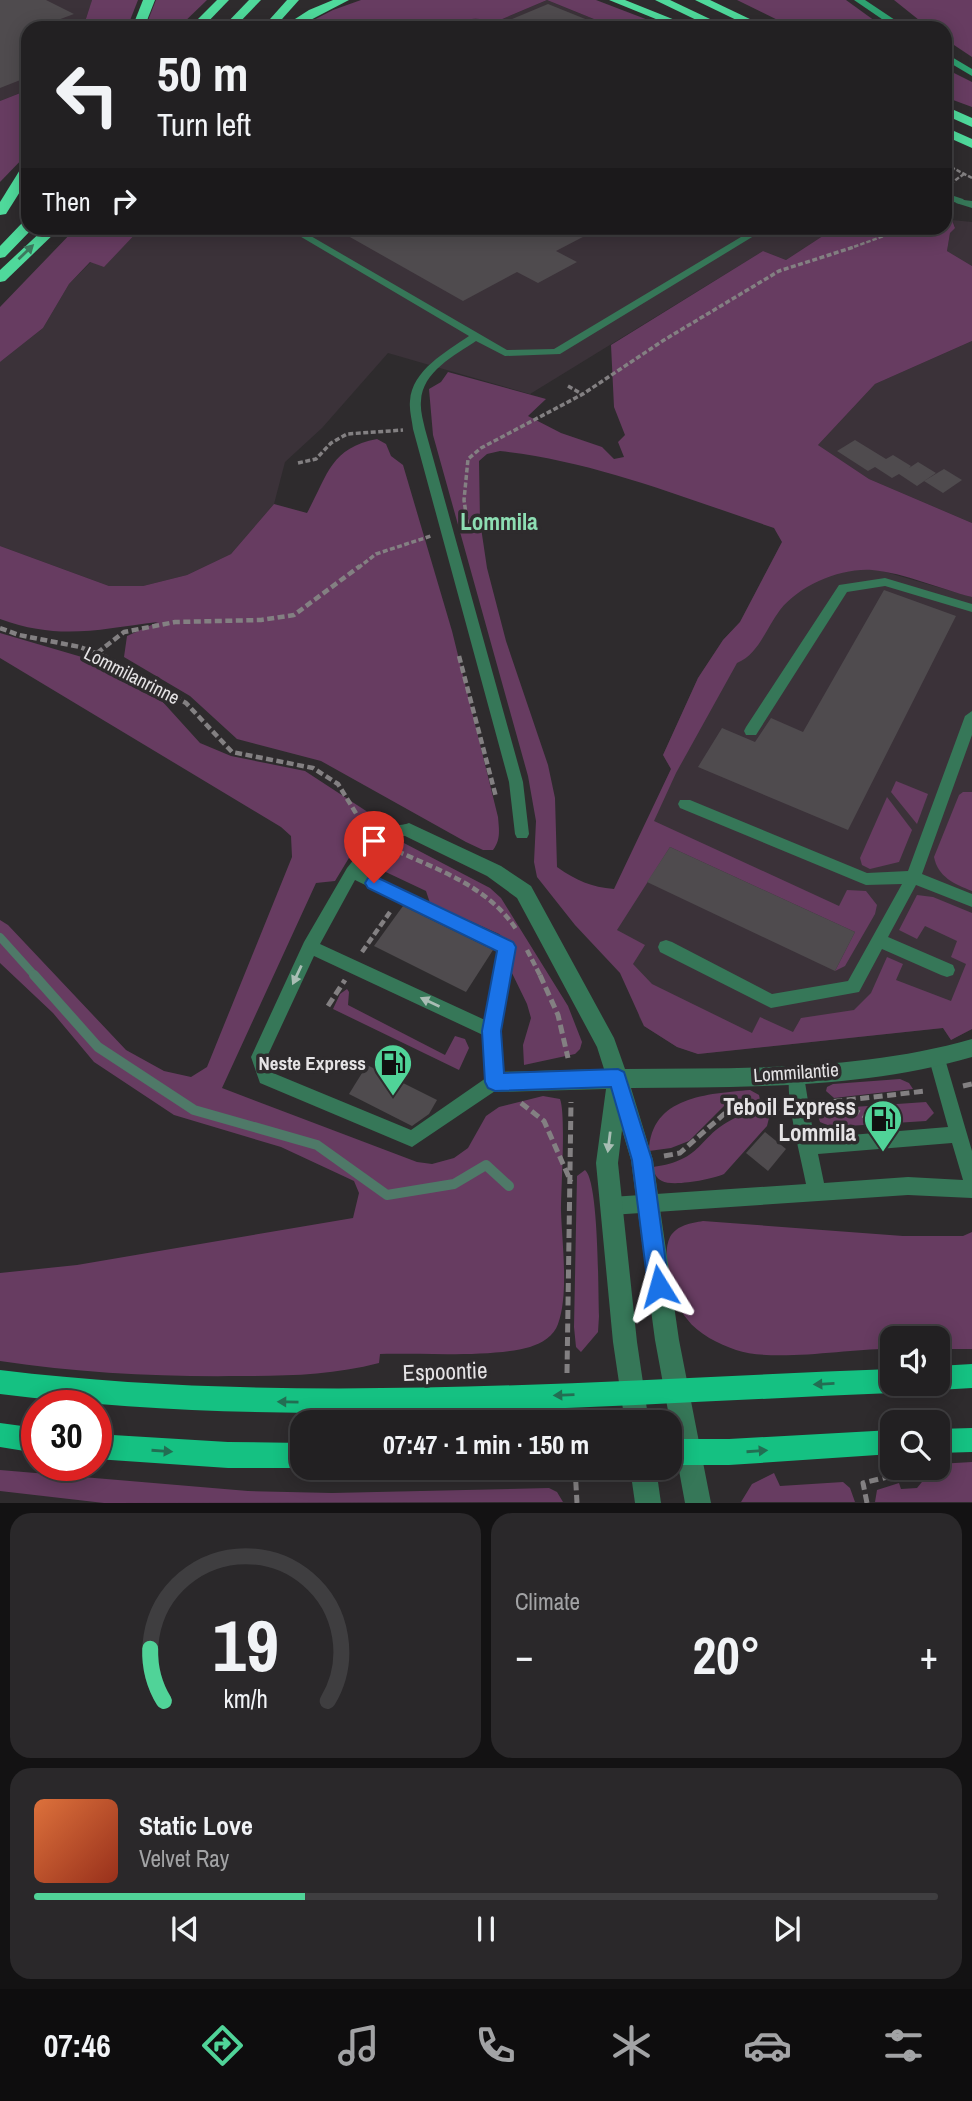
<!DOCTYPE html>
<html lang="en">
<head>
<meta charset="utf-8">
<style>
	:root { --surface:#222022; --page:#2a282a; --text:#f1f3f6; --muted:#a2a3a5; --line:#3f3e40; --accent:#50d398 }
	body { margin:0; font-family:"Archivo Narrow",sans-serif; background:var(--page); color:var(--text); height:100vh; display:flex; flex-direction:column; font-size:26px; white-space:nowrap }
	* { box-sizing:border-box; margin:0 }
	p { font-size:23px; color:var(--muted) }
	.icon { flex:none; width:38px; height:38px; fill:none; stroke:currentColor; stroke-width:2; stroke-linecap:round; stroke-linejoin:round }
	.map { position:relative; height:1503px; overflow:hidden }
	.sheet { display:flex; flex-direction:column; gap:10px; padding:10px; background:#131213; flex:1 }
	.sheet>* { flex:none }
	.top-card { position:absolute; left:21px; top:21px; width:931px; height:214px; border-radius:21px; box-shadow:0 4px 18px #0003,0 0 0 2px var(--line); background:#222022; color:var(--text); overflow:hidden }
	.fabs { position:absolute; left:880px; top:1326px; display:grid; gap:14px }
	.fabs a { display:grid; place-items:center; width:70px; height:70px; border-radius:14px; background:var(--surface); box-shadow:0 4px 18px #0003,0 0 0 2px var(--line); font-size:35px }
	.speed { position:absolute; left:21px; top:1390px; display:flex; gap:14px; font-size:35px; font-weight:700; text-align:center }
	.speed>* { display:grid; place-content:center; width:91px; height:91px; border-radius:50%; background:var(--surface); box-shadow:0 4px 18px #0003,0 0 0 2px var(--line); line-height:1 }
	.speed .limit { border:10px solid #d22; background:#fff; color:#111 }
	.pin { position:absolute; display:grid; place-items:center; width:60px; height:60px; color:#fff; margin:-72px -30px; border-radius:50% 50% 50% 0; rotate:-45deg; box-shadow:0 0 7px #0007 }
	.pin .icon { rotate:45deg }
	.me { position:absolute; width:77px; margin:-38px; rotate:352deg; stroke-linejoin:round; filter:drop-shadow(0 0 5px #0008) }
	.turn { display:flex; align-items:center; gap:24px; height:147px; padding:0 21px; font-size:32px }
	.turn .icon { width:91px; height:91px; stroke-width:2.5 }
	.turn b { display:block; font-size:49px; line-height:60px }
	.then { display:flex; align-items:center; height:66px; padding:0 21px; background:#0003; gap:14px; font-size:26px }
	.big { font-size:52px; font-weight:700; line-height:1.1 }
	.sheet .widget { flex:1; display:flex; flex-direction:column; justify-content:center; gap:10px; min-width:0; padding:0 24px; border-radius:21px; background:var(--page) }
	.sheet .dial { align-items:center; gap:0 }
	.dial svg { height:182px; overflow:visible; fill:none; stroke:var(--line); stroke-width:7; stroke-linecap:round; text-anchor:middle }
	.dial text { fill:var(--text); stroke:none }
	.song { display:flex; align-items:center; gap:21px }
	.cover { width:84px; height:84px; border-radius:10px; background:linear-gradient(135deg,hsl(20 70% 55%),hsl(10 70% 35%)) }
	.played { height:7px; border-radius:4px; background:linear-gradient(90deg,var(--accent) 30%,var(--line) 30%) }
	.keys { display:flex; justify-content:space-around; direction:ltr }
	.heat { display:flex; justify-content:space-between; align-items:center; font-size:38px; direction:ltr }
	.sheet .tiles { flex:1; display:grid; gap:10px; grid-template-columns:1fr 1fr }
	.widget:last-child { grid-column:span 2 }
	.trip { position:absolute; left:290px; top:1410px; width:392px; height:70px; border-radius:21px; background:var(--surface); box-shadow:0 4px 18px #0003,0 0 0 2px var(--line); font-weight:700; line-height:70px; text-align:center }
	.dock { display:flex; height:112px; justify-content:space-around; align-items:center; background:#0e0d0e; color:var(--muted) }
	.dock .icon { width:49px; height:49px }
	.dock .selected { color:var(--accent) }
	.dock b { font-size:32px; color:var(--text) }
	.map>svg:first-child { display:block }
</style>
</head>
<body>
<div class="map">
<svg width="972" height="1503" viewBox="0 0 972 1503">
	<rect width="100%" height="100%" fill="#2e2b2d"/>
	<!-- built -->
	<g fill="#3b3239">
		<path d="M0,0H92L83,28H28V90L0,101Z"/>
		<path d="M547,0L616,28H443L463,19L487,20L493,23Z"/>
		<path d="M952,220L972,222V266L947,251L950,233L955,227Z"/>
		<path d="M141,228H835L786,260L763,251L530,394L388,353L322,428L285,462L274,504L231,554L187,575L143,586H109L0,546V362L43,328L69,284L91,262L104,266Z"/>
		<path d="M972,341V523L869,479L818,445L875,384Z"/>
		<path d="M782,542L972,597V1029L951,1040L943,1028L698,1054L677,1047L644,1026L639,1017L633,964L607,908L671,769L663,755L698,678L723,640L740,622Z"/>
	</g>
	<!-- green -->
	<g fill="#673c61" fill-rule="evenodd">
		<path d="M92,0H138L127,28H83Z"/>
		<path d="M156,0H207L178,28H145Z"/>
		<path d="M361,0H596L669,28H616L547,0L493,23C476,14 458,21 443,28H298L333,10Z"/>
		<path d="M737,0H846L875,21L864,28H794Z"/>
		<path d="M894,0H972V57L945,39V28H929Z"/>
		<path d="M945,72H952L972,82V107L945,97Z"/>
		<path d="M28,90V153L0,182V101Z"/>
		<path d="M945,219L952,220L955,228L950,233L947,251L972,266V341L875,384L818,445L869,479L972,523V597C940,589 905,573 872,570C840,568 800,585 780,610C766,628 759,654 737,663L676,773L654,821L839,906L847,890L866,891L877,905L875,914L845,966L835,971L855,932L670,847L617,930L645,945L633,964L652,984L752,1033L760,1017L793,1032L801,1018L854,1010L871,993L887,957L903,964L896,980L951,1001L966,964L951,957L957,941L925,926L917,939L899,930L917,895L933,897L972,913V1029L951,1040L943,1028L698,1054L677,1047L644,1026L620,973L575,925L537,877L534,862L536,821L528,776L433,435L429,389L441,382L448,372L546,399L528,416L561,433L602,447L614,459L624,457L618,442L625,435L614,407L611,345L763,251L786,260L835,228H945ZM500,451C594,461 685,498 774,528L782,542L740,622L723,640L698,678L663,755L671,769L614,889C591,887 577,881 557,867L555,798L548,765L506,641L487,568L480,521L479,461L487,454Z"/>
		<path d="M76,228H141L104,267L90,262L69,284L43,328L0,362V307Z"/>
		<path d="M377,439L386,444L391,456L403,465L452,631L498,817C499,829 501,840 493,850H483L466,842L321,761L237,739L190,696L124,657L127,636L158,622C98,629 61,641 0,619V546L109,586H143L187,575L231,554L274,504L307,513C328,475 330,448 377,439Z"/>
		<path d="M0,633L92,660L161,700L200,743L231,756L305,771L383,822L382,829L366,835L358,843L335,881L316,883L222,1088L417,1162L432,1164L454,1158L468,1148L486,1116L499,1107L543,1096L560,1099C566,1114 561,1189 561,1211C562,1243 569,1294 558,1324C554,1336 542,1343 530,1347C492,1358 422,1353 380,1354L379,1363C333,1375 288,1376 241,1376C160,1377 80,1373 0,1361V1273L77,1265L353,1218L359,1193L354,1181L281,1147L174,1115L94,1062L53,1013L0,963V920L8,925L126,1050L164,1071L191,1077L207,1067L292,857L291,836L281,827L0,658Z"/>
		<path d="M896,781L928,794L917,824L891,792Z"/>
		<path d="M963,792H972V891C954,884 938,877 934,857L959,795Z"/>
		<path d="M887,797L912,830L899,862L870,869L862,865L860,858Z"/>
		<path d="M402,842L490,888L501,898L568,1006L582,1042L580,1049L575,1054L524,1065L523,1045L531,1018L527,1004L510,969L509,942L499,934L430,903L426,891L373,866L383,848Z"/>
		<path d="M347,989L349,992L348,1005L445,1055L455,1036L465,1039L469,1048L459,1070L333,1009L340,994Z"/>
		<path d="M900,1079L909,1083L913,1089L834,1098L826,1091L827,1087L833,1084Z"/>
		<path d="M750,1090L759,1095L760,1100L725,1105L689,1141L671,1148L649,1151C651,1096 708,1094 750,1090Z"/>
		<path d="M926,1102L934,1113L926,1121L832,1127L820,1122L818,1116L824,1109Z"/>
		<path d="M766,1113L769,1118L767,1126L724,1174C713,1179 673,1187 662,1181C656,1178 654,1173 653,1167C704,1160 697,1137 733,1119C743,1113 755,1114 766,1113Z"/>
		<path d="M585,1170C599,1181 598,1292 599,1316L598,1332L581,1352L576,1347L574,1327L577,1176Z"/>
		<path d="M703,1221L903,1236H963L972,1232V1349H938V1339H892V1349C850,1348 775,1363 736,1350C719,1344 698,1334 687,1319C673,1303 660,1257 670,1237C677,1225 691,1223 703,1221Z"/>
		<path d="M972,1462V1502H875L877,1490L899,1483L901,1489L917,1488L926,1477H932L931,1468H938V1464Z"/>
		<path d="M0,1470L248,1491L332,1493L549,1488L557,1492L563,1502L104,1503L0,1491Z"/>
		<path d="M774,1473L780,1486L843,1482L850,1488L855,1502H741L752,1484Z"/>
	</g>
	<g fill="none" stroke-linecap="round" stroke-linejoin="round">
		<!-- stream-far1 -->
		<path stroke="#4f7968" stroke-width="8" d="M0,937L36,977"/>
		<!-- stream -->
		<path stroke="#4f7968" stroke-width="10" d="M34,975L98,1047L194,1110L317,1145L387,1195L454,1184L486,1165L509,1186"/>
	</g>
	<!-- building -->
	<g fill="#4f4b4e">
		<path d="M0,0H46L74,14L36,28H28V77L0,88Z"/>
		<path d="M548,4L605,27V28H491Z"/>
		<path d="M334,228H600L556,251L577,262L538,283L517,272L463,301Z"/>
		<path d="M855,440L886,459L893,455L911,466L909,468L918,462L936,473L917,486L899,474L892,478L875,467L868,471L837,451Z"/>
		<path d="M944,469L962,480L943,493L924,481Z"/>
		<path d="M884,590L956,616L848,830L698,767L722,728L755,742L771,718L803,732Z"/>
		<path d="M670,847L855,932L835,971L647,882Z"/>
		<path d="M403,906L493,950L466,992L374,946Z"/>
		<path d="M367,1065L437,1100L429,1114L412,1126L349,1094Z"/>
		<path d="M765,1132L786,1149L768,1171L746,1153Z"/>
	</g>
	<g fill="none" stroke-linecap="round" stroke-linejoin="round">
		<!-- path-far3 -->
		<g stroke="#838082" stroke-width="2.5" stroke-dasharray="4.5 2" stroke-linecap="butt">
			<path d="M916,20L926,28"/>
			<path d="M945,164L972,178"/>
			<path d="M950,184L964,174"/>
			<path d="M848,249L906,228"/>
		</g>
		<!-- path-far2 -->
		<g stroke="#838082" stroke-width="3.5" stroke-dasharray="5 2.5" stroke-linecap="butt">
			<path d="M568,386L582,394"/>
			<path d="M298,463L316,459L331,443L347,434L403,430"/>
			<path d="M464,529L468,528L464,500L468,459L481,448L583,394L664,340L779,271L854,247"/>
			<path d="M358,568L376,554L431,536"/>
		</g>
		<!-- path-far1 -->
		<g stroke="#838082" stroke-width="4.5" stroke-dasharray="7 3.5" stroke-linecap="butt">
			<path d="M0,628L19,635L80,647L106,657L186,703L232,752L313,768L338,784L365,828"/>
			<path d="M97,653L124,632L175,622L261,620L294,615L360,566"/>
			<path d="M459,656L496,797"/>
			<path d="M397,851C441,871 488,887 516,929"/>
			<path d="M527,950L541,977"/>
			<path d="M362,952L390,912"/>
		</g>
		<!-- path -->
		<g stroke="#838082" stroke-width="5" stroke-dasharray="9 4.5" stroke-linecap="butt">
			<path d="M540,975L558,1015L568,1058"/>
			<path d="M328,1006L345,980"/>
			<path d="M963,1086L972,1084"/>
			<path d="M840,1101L871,1120"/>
			<path d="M521,1103L544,1121L571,1182"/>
			<path d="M820,1103L926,1091"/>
			<path d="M664,1156L680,1153L724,1114L780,1108"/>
			<path d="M567,1373L571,1102"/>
			<path d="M575,1468L577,1503"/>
			<path d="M867,1503L863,1483L904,1473"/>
		</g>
		<!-- lane -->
		<g fill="#367758" fill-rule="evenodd">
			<path d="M945,193L963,199L965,201L960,204L945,199Z"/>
			<path d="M286,228H297L507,350L554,349L756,228H767L560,354L505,356L476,341C455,355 422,372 421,401C420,410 423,420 425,429L523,782L529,834L527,838H517L515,834L509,782L413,429C412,420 409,410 410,401C412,370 446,352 469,336Z"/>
			<path d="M885,578L972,604V612L885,586L847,592L756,735H746L744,731L746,727L839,585Z"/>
			<path d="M972,711V735L922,874L972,894V907L916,885L888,937L953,965L955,970L953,975L947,977L941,975L882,949L859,992L771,1008L660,952L658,947L660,942L666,940L672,942L772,994L848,981L902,884L866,885L861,883L680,808L678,804L680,800H690L867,873L908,871L965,716Z"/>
			<path d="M409,824L414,826L416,830L414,834L393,838L384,842L362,870L513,942L515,947L499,1031L503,1082L501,1087L412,1147L260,1083L251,1057L304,942L347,868L374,834L390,826ZM355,880L499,950L485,1020L320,944ZM314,956L483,1035L486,1078L411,1130L273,1073L267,1057Z"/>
			<path d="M937,1051L943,1054L945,1059L972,1151V1198L908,1195L611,1215L605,1212L602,1206L605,1200L611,1197L806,1184C802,1160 782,1090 791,1070L797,1067L803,1070L814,1138L948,1127L929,1059L931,1054ZM952,1143L963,1180L908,1177L824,1183L818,1154Z"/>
		</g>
		<!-- street -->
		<g fill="#367758" fill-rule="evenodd">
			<path d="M956,199L972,201V208L956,203Z"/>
			<path d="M409,823L501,866L531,886L614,1038L625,1069C739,1068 861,1071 972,1039V1057C863,1089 743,1087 631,1088L653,1160L679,1340L711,1503H685L655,1340L631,1160L622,1130L618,1163L637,1342L649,1423H625L613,1342L596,1163L606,1089L495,1092L488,1089L484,1082L488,1075L495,1072L604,1069L597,1047L517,898L487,876L403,835L400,830L403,825Z"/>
			<path d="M630,1468H656L661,1503H635Z"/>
		</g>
		<!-- secondary -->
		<g fill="#2ea170" fill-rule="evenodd">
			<path d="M854,0H865L907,28H895Z"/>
			<path d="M945,53L972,69V76L945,60Z"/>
		</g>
		<!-- primary -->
		<g fill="#15c182" fill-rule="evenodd">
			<path d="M972,1364V1388L938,1390L929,1387L928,1384H938V1366Z"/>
			<path d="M892,1369V1384H903L901,1390L892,1393C595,1405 296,1431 0,1394V1370C296,1406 595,1380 892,1369Z"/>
			<path d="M0,1423L37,1428V1453L0,1447Z"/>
			<path d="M972,1428V1452L938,1453V1429Z"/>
			<path d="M892,1430V1454L729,1465H670V1439H729Z"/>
			<path d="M96,1434L228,1442L303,1443L304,1468H228L96,1459Z"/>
		</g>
		<!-- highway -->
		<g fill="#4fd99b" fill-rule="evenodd">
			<path d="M143,0H155L144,28H132Z"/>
			<path d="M217,0H229L202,28H189Z"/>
			<path d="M249,0H261L234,28H222Z"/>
			<path d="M287,0H299L274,28H262Z"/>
			<path d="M333,0H349L295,28H281L309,10Z"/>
			<path d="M609,0H625L695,28H678Z"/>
			<path d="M655,0H670L729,28H713Z"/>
			<path d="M695,0H710L769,28H753Z"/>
			<path d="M945,106L972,118V127L945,115Z"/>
			<path d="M945,127L972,139V148L945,136Z"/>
			<path d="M28,164V179L6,214L0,215V202L23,165Z"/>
			<path d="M28,221V228H33L5,257L0,258V246L23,222Z"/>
			<path d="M45,228H60L5,281L0,282V270Z"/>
		</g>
	</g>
	<!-- one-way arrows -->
	<defs><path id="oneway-solid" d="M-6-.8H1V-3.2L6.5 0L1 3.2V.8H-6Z" transform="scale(1.75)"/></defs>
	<use fill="#3d795e" href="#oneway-solid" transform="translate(26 252) rotate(-44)"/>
	<g fill="#a8bdb4">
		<use href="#oneway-solid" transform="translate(297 975) rotate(115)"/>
		<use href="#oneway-solid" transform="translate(430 1002) rotate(-155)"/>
		<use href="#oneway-solid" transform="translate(609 1142) rotate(97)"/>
	</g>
	<g fill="#236e53">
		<use href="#oneway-solid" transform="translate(824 1384) rotate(177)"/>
		<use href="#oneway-solid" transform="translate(564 1395) rotate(178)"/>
		<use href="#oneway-solid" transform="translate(288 1402) rotate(-179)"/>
		<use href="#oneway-solid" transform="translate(162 1451) rotate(4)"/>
		<use href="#oneway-solid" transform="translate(757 1451) rotate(-4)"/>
	</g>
	<!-- route -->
	<path fill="#1a73e8" stroke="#114b97" stroke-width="2" d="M374,876L513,942L516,947L501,1031L504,1073L618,1069L624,1072L652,1160L669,1286L666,1293L659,1296L651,1293L648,1286L632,1160L611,1087L495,1091L488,1088L485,1082L482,1031L497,951L368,888L365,883L368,878Z"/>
	<!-- icons -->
	<defs>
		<g id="fuel-pin" transform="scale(2.0125)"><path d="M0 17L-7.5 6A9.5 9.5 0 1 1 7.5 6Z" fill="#50d398" stroke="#2e2b2d"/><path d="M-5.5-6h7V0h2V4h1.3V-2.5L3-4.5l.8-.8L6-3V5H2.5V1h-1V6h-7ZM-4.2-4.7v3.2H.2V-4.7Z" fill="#111"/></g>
	</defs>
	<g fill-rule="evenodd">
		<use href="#fuel-pin" x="393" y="1063"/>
		<use href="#fuel-pin" x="883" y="1119"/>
	</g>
	<g text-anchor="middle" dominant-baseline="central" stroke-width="7" stroke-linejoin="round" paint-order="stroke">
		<!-- street labels -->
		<g font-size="19" fill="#e5e3e5" stroke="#2e2b2d">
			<text transform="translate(132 675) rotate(27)">Lommilanrinne</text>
			<text transform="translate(796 1072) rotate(-4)">Lommilantie</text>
		</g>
		<!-- poi labels -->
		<g font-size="19" font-weight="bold" fill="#e5e3e5" stroke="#2e2b2d" text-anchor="end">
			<text x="366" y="1063">Neste Express</text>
		</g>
		<!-- quarter labels -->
		<g font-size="23" font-weight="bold" fill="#8ddeb3" stroke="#2e2b2d">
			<text x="499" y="521">Lommila</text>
		</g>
		<!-- near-poi labels -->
		<g font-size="23" font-weight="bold" fill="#e5e3e5" stroke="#2e2b2d" text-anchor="end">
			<text x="856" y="1106">Teboil Express<tspan x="856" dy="26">Lommila</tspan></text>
		</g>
		<!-- near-street labels -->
		<g font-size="23" fill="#e5e3e5" stroke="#2e2b2d">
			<text transform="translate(445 1371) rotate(-2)">Espoontie</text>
		</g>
	</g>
</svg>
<div class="fabs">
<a><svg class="icon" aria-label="sound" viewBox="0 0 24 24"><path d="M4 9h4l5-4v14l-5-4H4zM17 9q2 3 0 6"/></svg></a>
<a><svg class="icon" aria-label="search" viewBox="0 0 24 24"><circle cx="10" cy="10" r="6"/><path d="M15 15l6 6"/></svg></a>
</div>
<div class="speed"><div class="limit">30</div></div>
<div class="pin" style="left:374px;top:883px;background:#d93025"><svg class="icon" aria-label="arrive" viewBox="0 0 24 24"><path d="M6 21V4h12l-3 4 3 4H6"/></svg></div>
<svg class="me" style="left:659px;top:1286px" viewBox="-20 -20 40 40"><path d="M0-17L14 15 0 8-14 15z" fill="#1a73e8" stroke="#fff" stroke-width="4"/></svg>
<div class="trip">07:47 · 1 min · 150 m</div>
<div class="top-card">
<div class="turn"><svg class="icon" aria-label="left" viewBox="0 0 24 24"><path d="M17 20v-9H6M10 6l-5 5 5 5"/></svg><div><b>50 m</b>Turn left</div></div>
<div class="then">Then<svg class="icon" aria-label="right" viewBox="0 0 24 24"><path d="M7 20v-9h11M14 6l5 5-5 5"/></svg></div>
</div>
</div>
<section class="sheet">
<div class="tiles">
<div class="widget dial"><svg viewBox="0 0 100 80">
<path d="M14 69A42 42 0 1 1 86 69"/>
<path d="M14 69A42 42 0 0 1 8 46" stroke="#50d398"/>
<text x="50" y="56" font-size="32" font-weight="700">19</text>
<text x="50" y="72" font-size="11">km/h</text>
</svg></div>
<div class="widget"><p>Climate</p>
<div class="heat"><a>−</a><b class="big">20°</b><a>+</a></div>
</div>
<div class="widget">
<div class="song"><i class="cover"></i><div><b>Static Love</b><p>Velvet Ray</p></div></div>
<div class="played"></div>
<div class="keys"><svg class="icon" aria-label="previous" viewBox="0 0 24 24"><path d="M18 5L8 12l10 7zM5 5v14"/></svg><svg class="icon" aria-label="pause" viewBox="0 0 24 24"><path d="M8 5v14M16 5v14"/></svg><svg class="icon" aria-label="next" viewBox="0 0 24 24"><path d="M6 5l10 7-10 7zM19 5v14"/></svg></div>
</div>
</div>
</section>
<nav class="dock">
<b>07:46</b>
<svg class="icon selected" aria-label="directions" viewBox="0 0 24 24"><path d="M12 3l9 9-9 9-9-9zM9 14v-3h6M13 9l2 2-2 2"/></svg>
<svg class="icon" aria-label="music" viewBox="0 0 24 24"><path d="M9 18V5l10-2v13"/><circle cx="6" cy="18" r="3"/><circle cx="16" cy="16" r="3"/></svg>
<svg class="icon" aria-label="phone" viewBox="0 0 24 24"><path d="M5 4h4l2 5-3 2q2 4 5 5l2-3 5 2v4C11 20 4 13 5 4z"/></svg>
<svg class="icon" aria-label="climate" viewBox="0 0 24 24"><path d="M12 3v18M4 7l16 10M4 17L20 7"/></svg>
<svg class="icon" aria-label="car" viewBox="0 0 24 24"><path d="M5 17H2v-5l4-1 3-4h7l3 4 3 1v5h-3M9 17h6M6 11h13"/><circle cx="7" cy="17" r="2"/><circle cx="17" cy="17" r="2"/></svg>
<svg class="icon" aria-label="filters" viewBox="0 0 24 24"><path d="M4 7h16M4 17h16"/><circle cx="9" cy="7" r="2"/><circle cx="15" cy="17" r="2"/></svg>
</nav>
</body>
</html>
